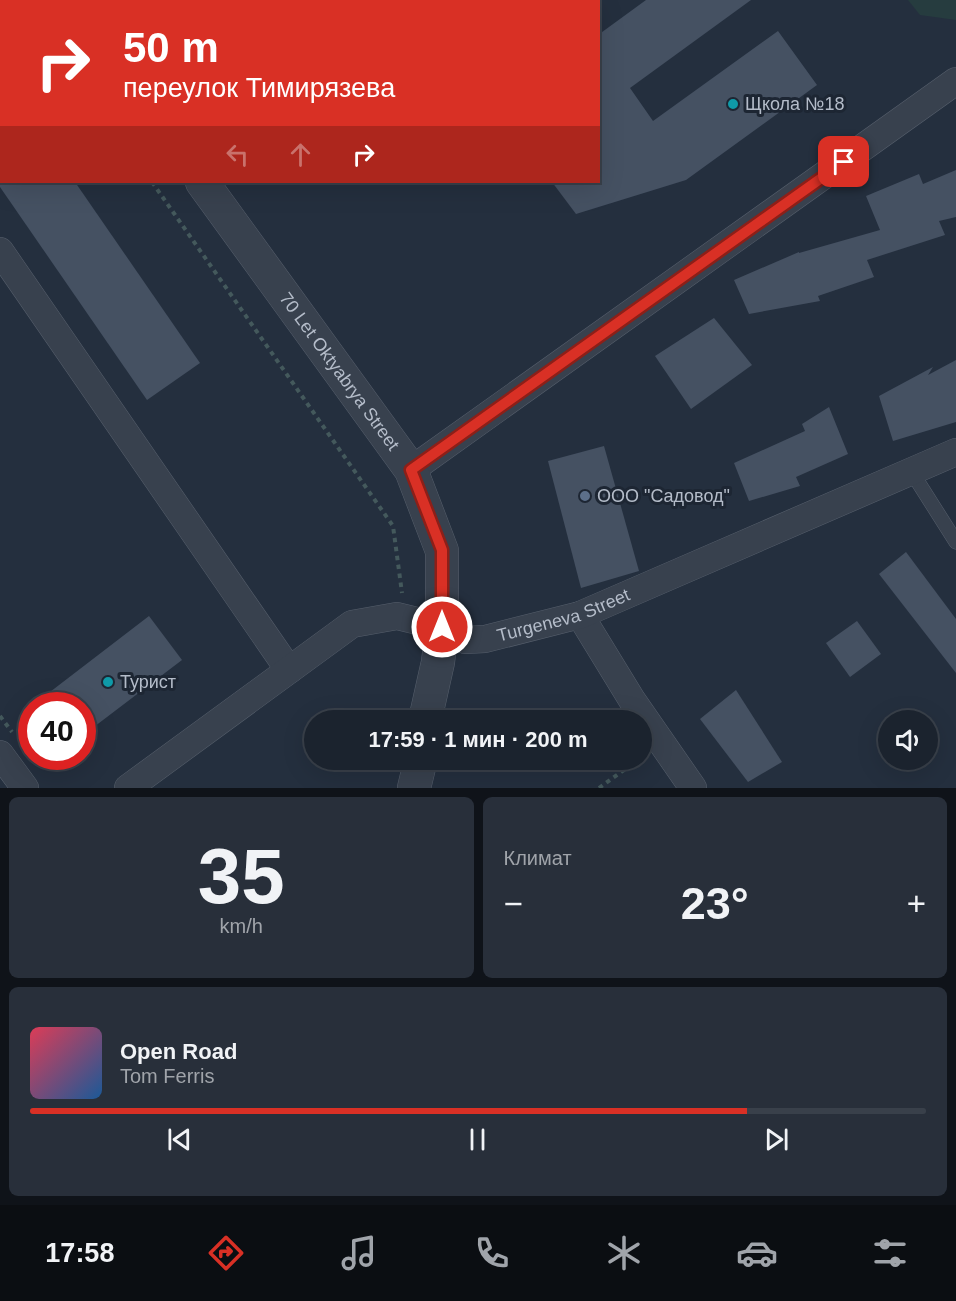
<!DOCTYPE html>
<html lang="ru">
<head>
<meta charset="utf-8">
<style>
	:root { --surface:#1b232e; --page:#282f3a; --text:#f1f3f6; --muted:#a0a4aa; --line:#39404a; --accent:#d93025 }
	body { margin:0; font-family:Helvetica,sans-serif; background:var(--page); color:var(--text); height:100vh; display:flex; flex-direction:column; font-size:22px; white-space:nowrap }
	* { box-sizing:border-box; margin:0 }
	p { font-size:20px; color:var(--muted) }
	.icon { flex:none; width:33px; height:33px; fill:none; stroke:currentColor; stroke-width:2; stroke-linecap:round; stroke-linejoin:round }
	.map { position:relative; height:788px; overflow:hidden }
	.sheet { display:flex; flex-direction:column; gap:9px; padding:9px; background:#0f1319; flex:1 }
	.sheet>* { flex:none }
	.top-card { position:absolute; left:0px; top:0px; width:600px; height:183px; box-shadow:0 6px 24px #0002,0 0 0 2px var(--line); background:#d93025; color:#fff; overflow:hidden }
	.buttons { position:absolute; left:878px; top:710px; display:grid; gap:12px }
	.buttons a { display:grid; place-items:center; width:60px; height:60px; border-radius:50%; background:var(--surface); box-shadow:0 6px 24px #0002,0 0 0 2px var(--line); font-size:30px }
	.speed { position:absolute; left:18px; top:692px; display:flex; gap:12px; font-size:30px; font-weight:700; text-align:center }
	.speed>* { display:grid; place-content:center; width:78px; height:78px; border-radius:50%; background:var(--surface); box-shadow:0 6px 24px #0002,0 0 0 2px var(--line); line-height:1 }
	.speed .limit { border:9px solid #d22; background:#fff; color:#111 }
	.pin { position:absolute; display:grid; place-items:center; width:51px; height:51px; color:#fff; margin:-26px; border-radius:12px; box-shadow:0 3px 9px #0006 }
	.me { position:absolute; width:66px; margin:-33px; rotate:0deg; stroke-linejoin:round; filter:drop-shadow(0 0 4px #0008) }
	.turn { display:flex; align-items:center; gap:21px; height:126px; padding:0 24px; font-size:27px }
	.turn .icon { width:78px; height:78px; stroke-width:2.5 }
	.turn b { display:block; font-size:42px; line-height:51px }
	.lanes { display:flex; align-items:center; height:57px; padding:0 24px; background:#0003; justify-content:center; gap:30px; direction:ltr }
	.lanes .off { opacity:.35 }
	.big { font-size:45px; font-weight:600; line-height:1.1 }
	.sheet .card { flex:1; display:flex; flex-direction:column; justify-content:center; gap:9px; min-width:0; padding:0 21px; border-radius:9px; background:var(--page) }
	.sheet .dial { align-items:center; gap:0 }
	.dial b { font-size:78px; line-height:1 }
	.song { display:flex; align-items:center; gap:18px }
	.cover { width:72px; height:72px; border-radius:9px; background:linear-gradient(135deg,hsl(350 70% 55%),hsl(210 70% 35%)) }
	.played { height:6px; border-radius:3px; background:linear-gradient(90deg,var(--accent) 80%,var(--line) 80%) }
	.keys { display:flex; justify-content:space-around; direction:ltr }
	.heat { display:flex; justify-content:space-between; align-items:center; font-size:33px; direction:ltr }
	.sheet .tiles { flex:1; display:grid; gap:9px; grid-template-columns:1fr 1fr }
	.card:last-child { grid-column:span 2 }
	.trip { position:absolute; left:304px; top:710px; width:348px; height:60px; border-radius:30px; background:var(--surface); box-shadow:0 6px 24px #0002,0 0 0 2px var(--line); font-weight:600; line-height:60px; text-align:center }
	.dock { display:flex; height:96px; justify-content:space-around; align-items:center; background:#0b0e12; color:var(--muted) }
	.dock .icon { width:42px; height:42px }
	.dock .selected { color:var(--accent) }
	.dock b { font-size:27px; color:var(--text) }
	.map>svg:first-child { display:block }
</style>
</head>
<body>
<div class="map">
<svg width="956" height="788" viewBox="0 0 956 788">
	<rect width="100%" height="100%" fill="#242f3e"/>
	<!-- green -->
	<path fill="#263c3f" d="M908,0H956V20L920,15Z"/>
	<!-- building -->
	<g fill="#455162">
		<path d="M646,0H751L630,88L653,121L778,31L817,85L686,180L576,214L552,182H598V35Z"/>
		<path d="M956,170V217L939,221L945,235L867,260L874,277L818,296L820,301L749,314L734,280L799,252V253L880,230L866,196L919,174L923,184Z"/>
		<path d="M0,182H75L200,363L147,400L0,187Z"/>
		<path d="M714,318L752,365L691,409L655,356Z"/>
		<path d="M956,360V422L893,441L879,396L933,367L928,375Z"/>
		<path d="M829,407L848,454L796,477L800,486L749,501L734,463L805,431L802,424Z"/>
		<path d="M604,446L639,571L581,588L548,461Z"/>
		<path d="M906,552L956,619V673L879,574Z"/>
		<path d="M149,616L182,660L82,736V705H33Z"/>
		<path d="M857,621L881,654L850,677L826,643Z"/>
		<path d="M736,690L782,762L748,782L700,719Z"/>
	</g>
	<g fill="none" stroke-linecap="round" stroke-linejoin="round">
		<!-- service casing -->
		<g stroke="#565f6c" stroke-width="15">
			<path id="service" d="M911,471L956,542"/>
		</g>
		<!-- minor casing -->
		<g stroke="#565f6c" stroke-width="28">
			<g id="minor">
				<path d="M0,251L289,670"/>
				<path d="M411,470L956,81"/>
				<path d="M580,615L632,700L693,788"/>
				<path d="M0,754L25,788"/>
				<path id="s1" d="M128,788L352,624L397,616L442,627L465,640L485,639L580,615L956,452"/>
			</g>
		</g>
		<!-- tertiary casing -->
		<g stroke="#565f6c" stroke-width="34">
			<g id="tertiary">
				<path d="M71,0L72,2"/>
				<path id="s2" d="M202,182L411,470L442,551V627L438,662L425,720"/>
				<path d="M414,788L421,759"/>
			</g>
		</g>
		<!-- path -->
		<g stroke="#44595c" stroke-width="4" stroke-dasharray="4.5 4.5" stroke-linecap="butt">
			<path d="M25,0L26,2"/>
			<path d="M0,131L2,130"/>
			<path d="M152,182L393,526L402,593"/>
			<path d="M0,716L12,732"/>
			<path d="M599,788L639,759"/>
		</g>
		<!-- service -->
		<use href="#service" stroke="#38414e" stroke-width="14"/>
		<!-- minor -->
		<use href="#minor" stroke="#38414e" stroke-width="27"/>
		<!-- tertiary -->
		<use href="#tertiary" stroke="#38414e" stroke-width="33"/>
	</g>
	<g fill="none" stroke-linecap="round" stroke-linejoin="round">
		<!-- route casing -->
		<g stroke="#8d1f18" stroke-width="15">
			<path id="route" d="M442,627V550L411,470L844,162"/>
		</g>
		<!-- route -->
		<use href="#route" stroke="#d93025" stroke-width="10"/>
	</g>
	<!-- markers -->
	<g fill="#0f9aa8" stroke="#1d2633" stroke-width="2">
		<circle cx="733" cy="104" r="6"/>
		<circle cx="108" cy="682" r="6"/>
	</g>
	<circle fill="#5c6f8a" stroke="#1d2633" stroke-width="2" cx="585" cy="496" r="6"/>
	<g text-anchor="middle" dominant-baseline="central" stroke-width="6" stroke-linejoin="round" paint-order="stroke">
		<!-- poi labels -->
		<g font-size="18" fill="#b4bcc9" stroke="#1d2633" text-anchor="start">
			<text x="745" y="104">Щкола №18</text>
			<text x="597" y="496">ООО "Садовод"</text>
			<text x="120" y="682">Турист</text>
		</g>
		<!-- street labels -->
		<g font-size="18" fill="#b4bcc9" stroke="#1d2633">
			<text stroke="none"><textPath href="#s2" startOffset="234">70 Let Oktyabrya Street</textPath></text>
			<text stroke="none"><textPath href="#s1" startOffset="498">Turgeneva Street</textPath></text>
		</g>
	</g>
</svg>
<div class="buttons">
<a><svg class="icon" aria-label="sound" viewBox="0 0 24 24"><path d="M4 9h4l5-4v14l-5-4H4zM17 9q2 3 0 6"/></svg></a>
</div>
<div class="speed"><div class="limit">40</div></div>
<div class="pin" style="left:844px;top:162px;background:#d93025"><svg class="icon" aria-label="arrive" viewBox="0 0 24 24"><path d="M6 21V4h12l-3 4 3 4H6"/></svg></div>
<svg class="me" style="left:442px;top:627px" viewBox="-20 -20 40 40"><circle r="17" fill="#d93025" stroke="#fff" stroke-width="3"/><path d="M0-11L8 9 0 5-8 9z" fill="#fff"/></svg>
<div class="trip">17:59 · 1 мин · 200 m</div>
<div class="top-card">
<div class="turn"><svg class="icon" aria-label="right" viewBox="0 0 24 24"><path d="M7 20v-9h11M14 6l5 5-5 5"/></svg><div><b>50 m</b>переулок Тимирязева</div></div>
<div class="lanes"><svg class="icon off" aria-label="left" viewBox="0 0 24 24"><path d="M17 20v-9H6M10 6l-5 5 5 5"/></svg><svg class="icon off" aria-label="ahead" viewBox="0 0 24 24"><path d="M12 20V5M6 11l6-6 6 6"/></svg><svg class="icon" aria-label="right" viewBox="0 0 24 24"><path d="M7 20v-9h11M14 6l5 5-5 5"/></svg></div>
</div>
</div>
<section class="sheet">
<div class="tiles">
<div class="card dial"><b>35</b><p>km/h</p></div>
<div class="card"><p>Климат</p>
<div class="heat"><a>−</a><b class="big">23°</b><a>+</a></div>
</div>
<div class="card">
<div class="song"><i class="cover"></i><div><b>Open Road</b><p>Tom Ferris</p></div></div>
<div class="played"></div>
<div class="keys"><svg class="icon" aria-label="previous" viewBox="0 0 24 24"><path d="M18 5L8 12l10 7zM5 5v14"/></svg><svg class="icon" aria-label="pause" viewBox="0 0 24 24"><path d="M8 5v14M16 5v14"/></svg><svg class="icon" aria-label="next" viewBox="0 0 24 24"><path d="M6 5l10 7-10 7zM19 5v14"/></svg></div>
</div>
</div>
</section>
<nav class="dock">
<b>17:58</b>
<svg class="icon selected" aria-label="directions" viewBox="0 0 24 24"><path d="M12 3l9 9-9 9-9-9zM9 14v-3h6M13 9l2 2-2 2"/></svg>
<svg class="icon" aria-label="music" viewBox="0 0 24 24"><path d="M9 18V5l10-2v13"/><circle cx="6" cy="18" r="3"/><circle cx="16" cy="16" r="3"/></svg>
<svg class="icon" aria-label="phone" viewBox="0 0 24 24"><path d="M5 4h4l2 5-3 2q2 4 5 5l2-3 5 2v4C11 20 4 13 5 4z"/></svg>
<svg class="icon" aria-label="climate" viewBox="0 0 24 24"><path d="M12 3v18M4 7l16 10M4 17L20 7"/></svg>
<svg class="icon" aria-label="car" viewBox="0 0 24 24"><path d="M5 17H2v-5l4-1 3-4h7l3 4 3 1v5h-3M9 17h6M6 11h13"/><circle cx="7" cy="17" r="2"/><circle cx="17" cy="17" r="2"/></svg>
<svg class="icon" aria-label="filters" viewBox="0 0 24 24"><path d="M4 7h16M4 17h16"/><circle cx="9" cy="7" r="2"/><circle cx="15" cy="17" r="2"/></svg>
</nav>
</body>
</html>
